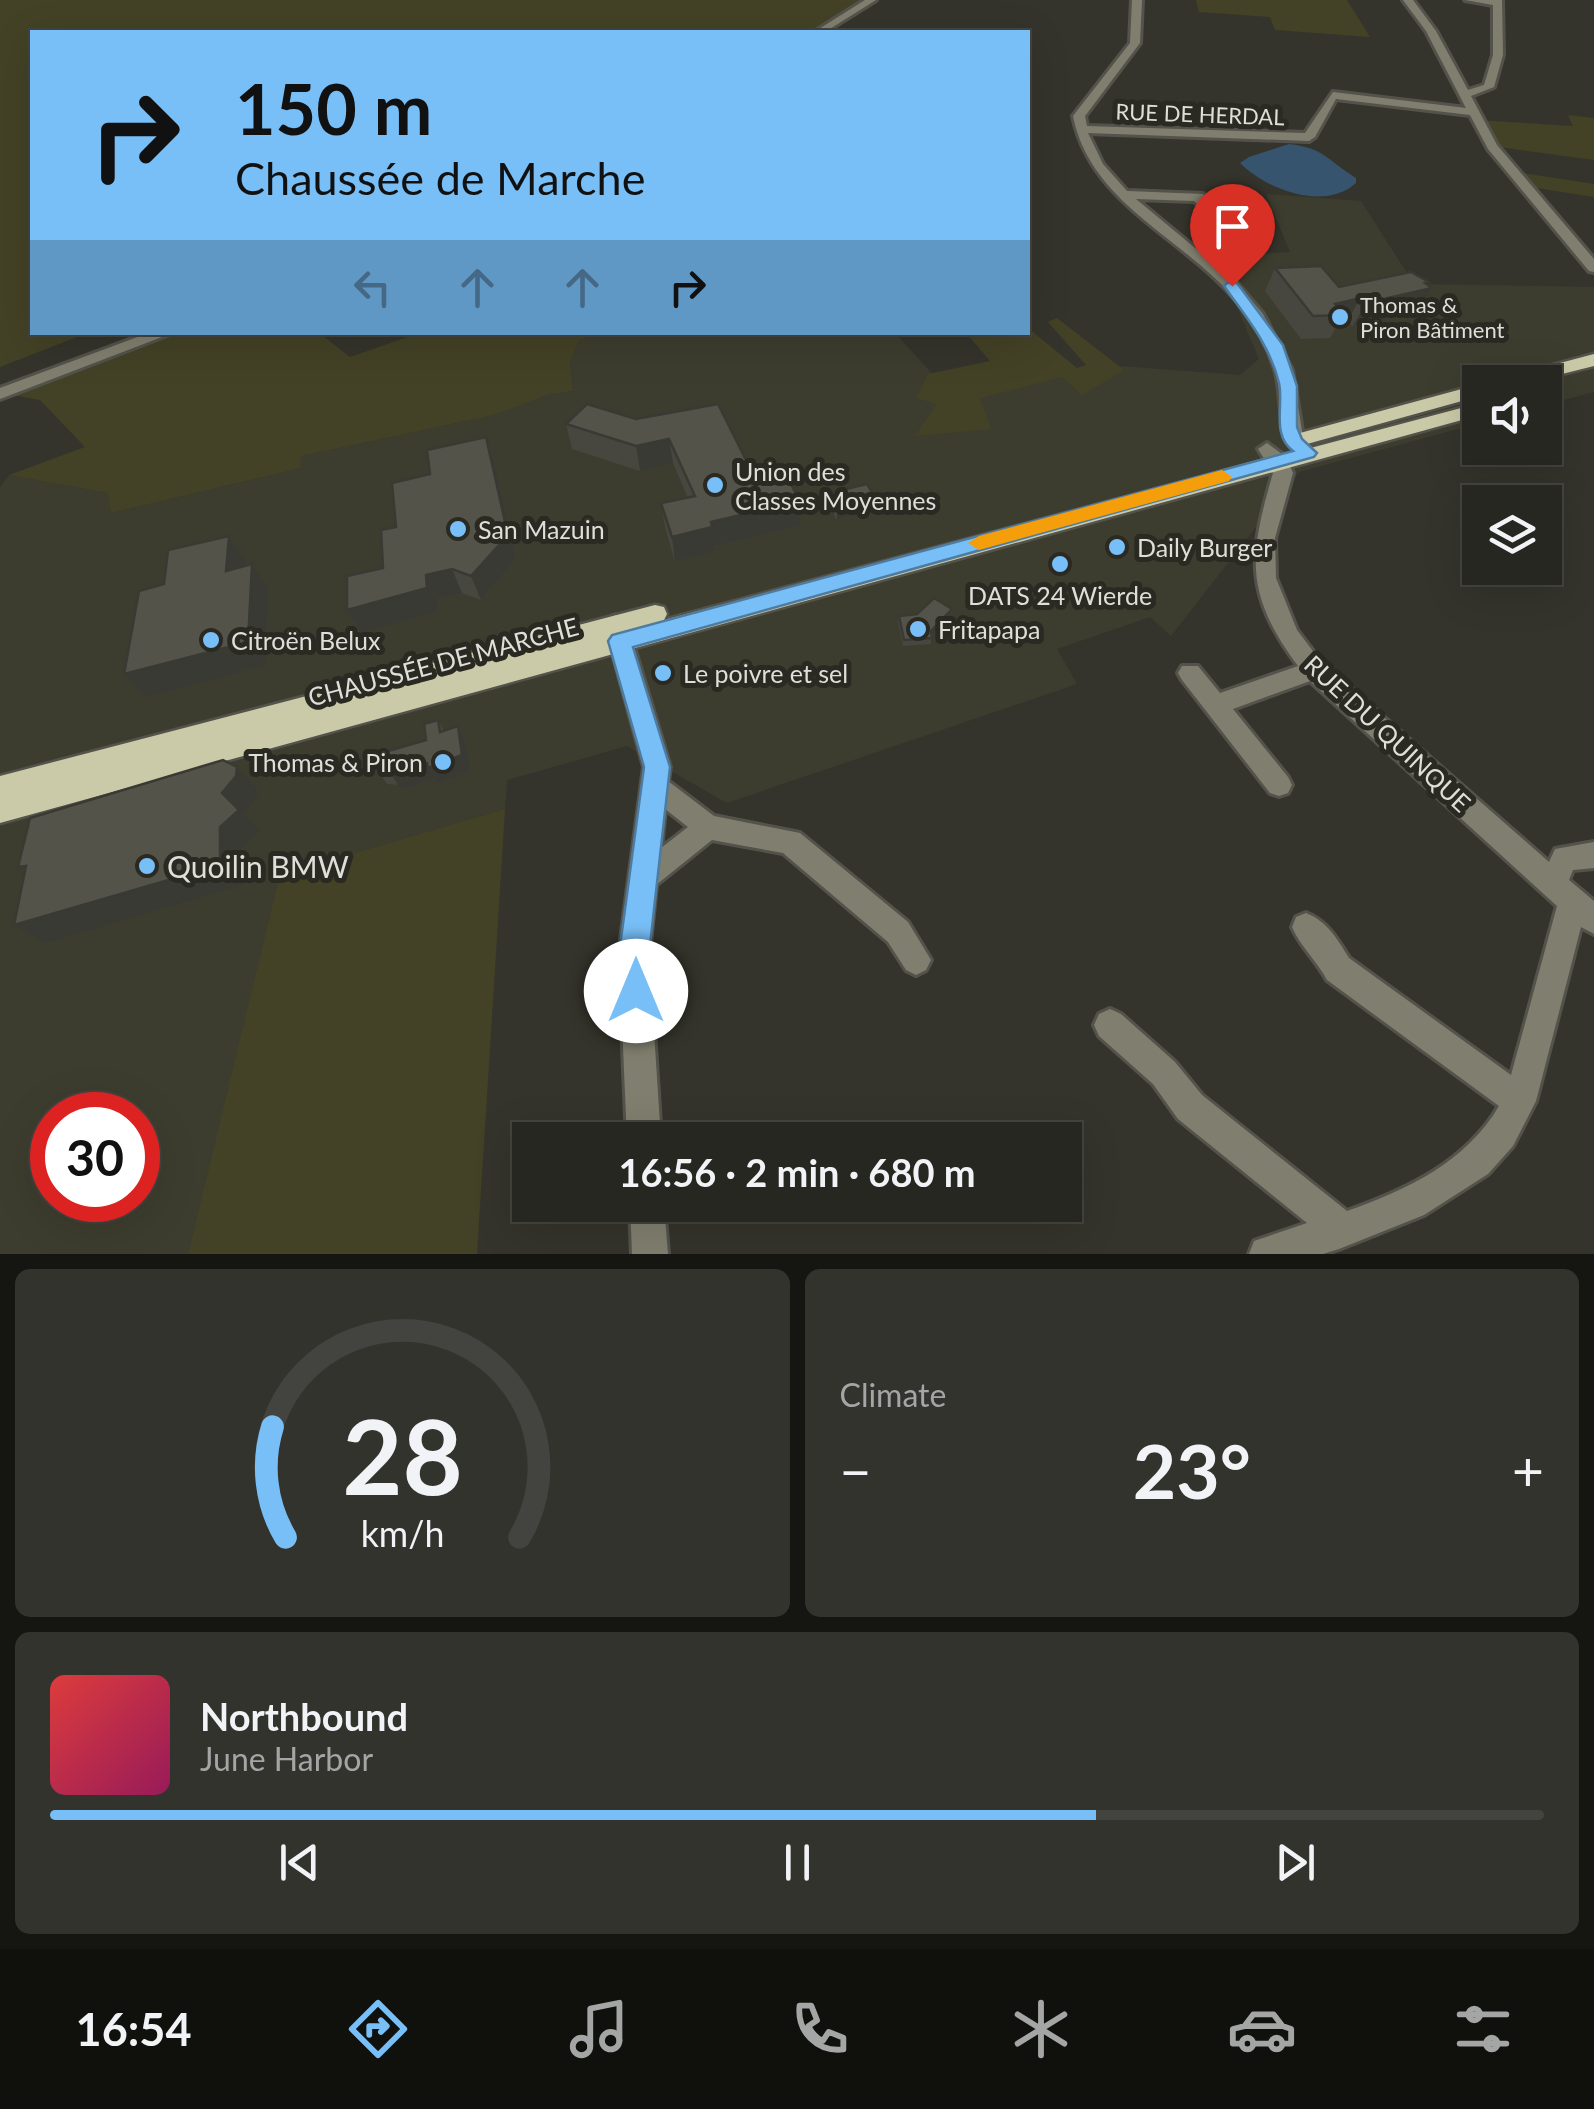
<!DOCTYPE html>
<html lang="en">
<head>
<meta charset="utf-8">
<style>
	:root { --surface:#272721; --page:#33332e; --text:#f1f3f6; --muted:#a4a5a5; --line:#43443f; --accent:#78bff7 }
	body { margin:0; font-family:Lato,sans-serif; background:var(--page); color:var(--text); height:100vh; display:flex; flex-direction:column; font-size:38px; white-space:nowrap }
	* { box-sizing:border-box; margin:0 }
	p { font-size:32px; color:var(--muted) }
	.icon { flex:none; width:55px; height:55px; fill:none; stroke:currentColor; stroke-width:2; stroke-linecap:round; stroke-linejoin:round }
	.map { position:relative; height:1254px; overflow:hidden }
	.sheet { display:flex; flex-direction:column; gap:15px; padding:15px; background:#151512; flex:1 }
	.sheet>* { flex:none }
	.guide { position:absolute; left:30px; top:30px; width:1000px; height:305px; border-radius:0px; box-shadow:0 10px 40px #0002,0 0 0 2px var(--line); background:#78bff7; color:#111; overflow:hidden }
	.controls { position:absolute; left:1462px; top:365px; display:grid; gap:20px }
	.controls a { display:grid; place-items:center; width:100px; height:100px; border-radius:0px; background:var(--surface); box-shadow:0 10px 40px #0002,0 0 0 2px var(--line); font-size:50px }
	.speed { position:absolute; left:30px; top:1092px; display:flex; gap:20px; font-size:50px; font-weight:700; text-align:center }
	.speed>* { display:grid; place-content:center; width:130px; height:130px; border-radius:50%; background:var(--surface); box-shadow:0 10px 40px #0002,0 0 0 2px var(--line); line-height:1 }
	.speed .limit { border:15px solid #d22; background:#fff; color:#111 }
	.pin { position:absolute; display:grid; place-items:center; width:85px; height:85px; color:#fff; margin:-102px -42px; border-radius:50% 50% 50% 0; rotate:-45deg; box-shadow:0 0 10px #0007 }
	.pin .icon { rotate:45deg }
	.me { position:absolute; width:110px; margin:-55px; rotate:0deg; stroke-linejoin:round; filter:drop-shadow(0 0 8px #0008) }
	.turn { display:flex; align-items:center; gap:35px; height:210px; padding:0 40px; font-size:45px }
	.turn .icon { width:130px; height:130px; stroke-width:2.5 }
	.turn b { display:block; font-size:70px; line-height:85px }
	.lanes { display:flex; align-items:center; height:95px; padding:0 40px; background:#0003; justify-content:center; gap:50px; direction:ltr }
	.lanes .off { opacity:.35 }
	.big { font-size:75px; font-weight:700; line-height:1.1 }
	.sheet .card { flex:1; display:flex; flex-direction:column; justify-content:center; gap:15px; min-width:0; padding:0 35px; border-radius:15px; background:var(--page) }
	.sheet .dial { align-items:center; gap:0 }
	.dial svg { height:260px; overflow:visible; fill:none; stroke:var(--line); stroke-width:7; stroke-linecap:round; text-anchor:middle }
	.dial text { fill:var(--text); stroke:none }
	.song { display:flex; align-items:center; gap:30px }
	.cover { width:120px; height:120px; border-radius:15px; background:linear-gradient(135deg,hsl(0 70% 55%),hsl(330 70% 35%)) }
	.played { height:10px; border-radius:5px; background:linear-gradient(90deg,var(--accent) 70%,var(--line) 70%) }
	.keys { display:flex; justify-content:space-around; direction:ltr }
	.heat { display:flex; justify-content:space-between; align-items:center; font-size:55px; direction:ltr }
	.sheet .tiles { flex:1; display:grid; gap:15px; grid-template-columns:1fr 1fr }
	.card:last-child { grid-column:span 2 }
	.trip { position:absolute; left:512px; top:1122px; width:570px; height:100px; border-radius:0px; background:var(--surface); box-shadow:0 10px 40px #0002,0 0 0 2px var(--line); font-weight:700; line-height:100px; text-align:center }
	.tab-bar { display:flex; height:160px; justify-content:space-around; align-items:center; background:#10100d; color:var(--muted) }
	.tab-bar .icon { width:70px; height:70px }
	.tab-bar .current { color:var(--accent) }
	.tab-bar b { font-size:45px; color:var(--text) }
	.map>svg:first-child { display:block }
</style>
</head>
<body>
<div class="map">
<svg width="1594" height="1254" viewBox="0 0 1594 1254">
	<rect width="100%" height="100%" fill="#34342c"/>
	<!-- built -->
	<path fill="#3d3d2f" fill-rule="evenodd" d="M1266,194L1361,201L1414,284L1594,287V392L1545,405V382H1480V423L1299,472L1171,636L1150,617L1057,649L1077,684L727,803L627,746L507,780L505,809L281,875L188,1254H0V487L9,475L109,493L111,513L301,468L302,456L494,415L549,393L573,391L570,363L579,341L596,333H895L950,393L1119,366L1240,375L1259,359L1234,300L1200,258L1290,252ZM52,1115H138V1200H52Z"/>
	<!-- green -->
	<g fill="#434226">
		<path d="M0,0H869L816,32H32V332L87,333L0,367Z"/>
		<path d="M1196,0H1347L1370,37L1275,30L1270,17L1199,12Z"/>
		<path d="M1568,115L1594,118V160L1492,146L1477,120L1573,126Z"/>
		<path d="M1510,171L1594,184V197L1524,186Z"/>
		<path d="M1057,318L1124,370L1082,395L1062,377L980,398L991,429L915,436L937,404L916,398L928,374L990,361L966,333L1028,332V328L1077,368L1086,365L1048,322Z"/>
		<path d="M167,333H319L350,357L419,333H596L579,341L570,363L573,391L549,394L494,415L302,456L301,468L111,513L108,493L9,475L85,447L40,400L3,393Z"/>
		<path d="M505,809L477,1254H188L280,875Z"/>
	</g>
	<!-- water -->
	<path fill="#36546d" d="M1289,144C1325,148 1328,161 1356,178V183C1324,212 1266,189 1240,163L1249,157Z"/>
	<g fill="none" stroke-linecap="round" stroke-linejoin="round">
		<!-- minor casing -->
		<g stroke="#53534b" stroke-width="6">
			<g id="minor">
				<path d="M865,0H876L825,32H814Z"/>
				<path d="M1132,0H1142L1140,43L1085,116L1087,126L1305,133L1333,92L1466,108L1426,31L1403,0H1413L1436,31L1468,90L1484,85L1493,55V5L1465,0H1502L1503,55L1494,87L1471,96L1497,145L1594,259V272L1589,271L1488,149L1470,115L1336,99L1315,137L1309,141L1088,133L1103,164L1127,191L1203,194L1256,246L1244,249L1194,201L1136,199L1235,281L1263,314L1292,370L1303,437L1317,453L1315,457H1301C1275,433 1284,404 1276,373C1269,348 1256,325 1240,305C1187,238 1091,206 1073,116L1130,43Z"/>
				<path d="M151,332H175L0,399V388Z"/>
				<path d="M1267,443L1286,457L1293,473L1275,538L1276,578L1297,630L1322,663L1549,862L1555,849L1594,842V868L1573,870L1569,880L1594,901V934L1581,927L1536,1101L1513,1146L1488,1174L1424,1215L1339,1249L1323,1254H1249L1254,1241L1307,1223L1178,1119L1153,1084L1099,1036L1094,1025L1099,1014L1110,1009L1121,1014L1175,1062L1202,1095L1347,1211C1407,1190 1466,1162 1499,1106L1327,980C1317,961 1300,946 1292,927L1296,917L1306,913C1327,921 1338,940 1349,958L1511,1075L1557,906L1310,681L1233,709L1288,777L1292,785L1288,793L1279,796L1270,793L1182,680L1178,673L1182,666H1198L1220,693L1298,666C1244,593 1249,556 1273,473L1258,449Z"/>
				<path d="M616,615L624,618L627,624L670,767L668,781L714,816L800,833L908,922L931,960L926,970L916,975L906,970L888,942L783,853L712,840L656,885L649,954L661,1140H627L619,954L644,767L605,624L608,618ZM665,809L688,827L661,848Z"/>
				<path d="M630,1205H664L668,1254H632Z"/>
			</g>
		</g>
		<!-- major casing -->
		<g stroke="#53534b" stroke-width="5">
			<g id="major">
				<path d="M1594,354V366L1530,382H1500L1503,378Z"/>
				<path d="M1480,384V396L1307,444L1297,438L1300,433Z"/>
				<path d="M1480,403V415L0,823V776L655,605L664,607L667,614L664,620Z"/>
			</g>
		</g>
		<!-- minor -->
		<use href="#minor" fill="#807f6f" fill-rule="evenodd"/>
		<!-- major -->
		<use href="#major" fill="#cbcaa8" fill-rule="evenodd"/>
	</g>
	<!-- wall -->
	<g fill="#474740">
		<path d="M1275,268L1339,287L1428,284L1419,311L1353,326L1347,322L1338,324L1330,338L1301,339L1265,291Z"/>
		<path d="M636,419L757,482L800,526L714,546L715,551L675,562L665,527L661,503L688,498L673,463L640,471L572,449L566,424Z"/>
		<path d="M486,437L494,461L516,559L481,600L462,593L437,599L438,612L361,633L396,527L430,474Z"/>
		<path d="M829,493L874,510L837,520L829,505Z"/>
		<path d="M952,609L951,615L931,635V644L903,646L898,622L899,616Z"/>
		<path d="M438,720L444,730L458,726L466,743L471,771L438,784L435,779L401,789L399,785L387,784L376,768L426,740Z"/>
	</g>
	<!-- shaded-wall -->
	<g fill="#3a3a34">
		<path d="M1429,282L1425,290L1432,288L1419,311L1353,326L1366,303Z"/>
		<path d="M1360,298L1347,322L1338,324L1343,315L1335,304Z"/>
		<path d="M486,437L494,461L516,559L481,600L471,576Z"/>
		<path d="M669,439L673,463L640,471L636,446Z"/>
		<path d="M875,498L874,510L837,520V508Z"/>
		<path d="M800,501V526L714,546L715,551L675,562L672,537L711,522Z"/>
		<path d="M229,536L245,560L243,595L226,571Z"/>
		<path d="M252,564L268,588L266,665L146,697L124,674Z"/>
		<path d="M452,569L462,593L437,599L438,612L361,633L347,610L426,575Z"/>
		<path d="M952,609L951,615L930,637L931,631Z"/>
		<path d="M458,726L466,743L471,771L438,784L435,779L401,789L390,773Z"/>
		<path d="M237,767L257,789V797L243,814L260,831L242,847V885L46,943L14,925L222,793Z"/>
	</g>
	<!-- building -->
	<g fill="#53534a" stroke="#3a3a34" stroke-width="2.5">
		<path d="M1321,266L1339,287L1411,272L1429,282L1425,283L1432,288L1366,303L1360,298L1335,304L1343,315L1313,316L1275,268Z"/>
		<path d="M587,404L636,419L718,404L757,482L786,475L800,501L711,522L712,527L672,537L661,503L695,496L669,439L636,446L566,424Z"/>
		<path d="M486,437L508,535L471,576L452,569L426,575L427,588L347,610V576L383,568L381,530L396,527L392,483L430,474L427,450Z"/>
		<path d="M867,484L875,498L837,508L829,493Z"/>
		<path d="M229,536L226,571L252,564L248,642L124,674L139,591L164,584L168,550Z"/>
		<path d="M934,598L952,609L931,631L932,638L904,640L899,616L917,614Z"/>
		<path d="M438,720L440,732L458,726L462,755L428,768L427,763L390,773V770L376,768L388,751L426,740L424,724Z"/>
		<path d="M223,760L237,767L236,776L222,793L239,810L220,827V865L14,925L26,866L18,867L30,818Z"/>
	</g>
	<!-- route -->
	<path fill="#78bff7" stroke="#4e7ca1" stroke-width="2.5" d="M1227,283H1237L1283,345L1297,386V427L1302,439L1317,453L1314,457L633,647L670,767L649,954L651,991L647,1002L636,1007L625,1002L621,991L619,954L644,767L608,641L612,635L1293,451C1271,434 1284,406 1279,383C1270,345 1246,317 1224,286Z"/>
	<!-- slow -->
	<path fill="#f59e0b" d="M1222,470L1232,477L1229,481L979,550L968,543L979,536Z"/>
	<!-- markers -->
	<g fill="#78bff7" stroke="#2a2a23" stroke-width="4">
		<circle cx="1340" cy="317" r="10"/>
		<circle cx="715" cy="485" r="10"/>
		<circle cx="458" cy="529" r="10"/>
		<circle cx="1117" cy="547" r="10"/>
		<circle cx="1060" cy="564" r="10"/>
		<circle cx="918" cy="629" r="10"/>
		<circle cx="211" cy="640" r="10"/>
		<circle cx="663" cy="673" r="10"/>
		<circle cx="443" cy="762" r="10"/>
		<circle cx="147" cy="866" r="10"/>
	</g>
	<g text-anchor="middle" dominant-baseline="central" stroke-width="10" stroke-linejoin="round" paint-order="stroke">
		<!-- far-street labels -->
		<g font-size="22" fill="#dfdfda" stroke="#2a2a23">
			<text transform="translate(1200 114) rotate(2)">RUE DE HERDAL</text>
		</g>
		<!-- far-poi labels -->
		<g font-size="22" fill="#dfdfda" stroke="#2a2a23" text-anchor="start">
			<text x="1360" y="304">Thomas &amp;<tspan x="1360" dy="25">Piron Bâtiment</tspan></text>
		</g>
		<!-- poi labels -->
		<g font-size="25" fill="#dfdfda" stroke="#2a2a23" text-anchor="start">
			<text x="735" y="471">Union des<tspan x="735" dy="29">Classes Moyennes</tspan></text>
			<text x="478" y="529">San Mazuin</text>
			<text x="1137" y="547">Daily Burger</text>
			<text x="1060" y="595" text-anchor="middle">DATS 24 Wierde</text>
			<text x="938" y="629">Fritapapa</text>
			<text x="231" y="640">Citroën Belux</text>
			<text x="683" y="673">Le poivre et sel</text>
			<text x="423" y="762" text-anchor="end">Thomas &amp; Piron</text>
		</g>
		<!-- street labels -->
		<g font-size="25" fill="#dfdfda" stroke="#2a2a23">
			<text transform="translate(443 661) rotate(-15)">CHAUSSÉE DE MARCHE</text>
			<text transform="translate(1388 733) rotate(43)">RUE DU QUINQUE</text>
		</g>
		<!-- near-poi labels -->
		<g font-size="30" fill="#dfdfda" stroke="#2a2a23" text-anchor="start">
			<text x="167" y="866">Quoilin BMW</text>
		</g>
	</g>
</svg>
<div class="controls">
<a><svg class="icon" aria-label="sound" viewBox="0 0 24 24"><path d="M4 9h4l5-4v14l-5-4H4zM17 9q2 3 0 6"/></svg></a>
<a><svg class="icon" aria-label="layers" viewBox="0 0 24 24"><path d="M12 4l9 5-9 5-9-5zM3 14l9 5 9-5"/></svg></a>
</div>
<div class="speed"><div class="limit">30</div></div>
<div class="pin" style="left:1232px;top:286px;background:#d93025"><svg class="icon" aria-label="arrive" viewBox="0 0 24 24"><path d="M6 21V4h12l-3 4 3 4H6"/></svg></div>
<svg class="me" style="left:636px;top:991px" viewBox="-20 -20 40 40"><circle r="19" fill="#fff"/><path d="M0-13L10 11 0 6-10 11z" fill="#78bff7"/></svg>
<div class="trip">16:56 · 2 min · 680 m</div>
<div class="guide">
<div class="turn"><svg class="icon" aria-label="right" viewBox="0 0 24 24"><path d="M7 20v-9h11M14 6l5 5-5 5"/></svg><div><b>150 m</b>Chaussée de Marche</div></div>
<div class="lanes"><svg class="icon off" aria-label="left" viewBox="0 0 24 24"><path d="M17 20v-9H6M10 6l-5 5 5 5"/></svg><svg class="icon off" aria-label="ahead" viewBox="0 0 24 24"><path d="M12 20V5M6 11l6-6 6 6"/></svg><svg class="icon off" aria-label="ahead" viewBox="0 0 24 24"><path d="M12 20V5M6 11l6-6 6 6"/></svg><svg class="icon" aria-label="right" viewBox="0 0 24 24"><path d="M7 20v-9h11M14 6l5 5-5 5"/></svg></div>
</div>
</div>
<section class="sheet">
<div class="tiles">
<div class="card dial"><svg viewBox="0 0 100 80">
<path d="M14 69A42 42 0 1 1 86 69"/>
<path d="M14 69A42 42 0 0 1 10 35" stroke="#78bff7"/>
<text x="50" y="56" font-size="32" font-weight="700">28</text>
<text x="50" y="72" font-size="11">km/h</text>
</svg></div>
<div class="card"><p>Climate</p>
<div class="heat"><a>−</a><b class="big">23°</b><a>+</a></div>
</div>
<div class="card">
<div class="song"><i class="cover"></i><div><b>Northbound</b><p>June Harbor</p></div></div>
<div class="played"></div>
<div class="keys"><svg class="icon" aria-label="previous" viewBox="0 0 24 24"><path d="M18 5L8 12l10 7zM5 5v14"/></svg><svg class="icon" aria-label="pause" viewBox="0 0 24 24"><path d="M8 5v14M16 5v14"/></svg><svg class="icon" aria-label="next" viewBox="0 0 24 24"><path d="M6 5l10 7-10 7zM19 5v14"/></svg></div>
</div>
</div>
</section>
<nav class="tab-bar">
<b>16:54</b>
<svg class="icon current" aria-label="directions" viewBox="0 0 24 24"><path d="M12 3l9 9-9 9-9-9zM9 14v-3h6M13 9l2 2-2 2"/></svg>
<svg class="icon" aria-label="music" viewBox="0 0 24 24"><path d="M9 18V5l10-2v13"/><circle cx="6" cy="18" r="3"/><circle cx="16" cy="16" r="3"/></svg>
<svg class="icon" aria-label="phone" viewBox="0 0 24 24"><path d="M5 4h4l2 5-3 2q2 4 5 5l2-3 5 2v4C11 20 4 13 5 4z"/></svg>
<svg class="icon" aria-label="climate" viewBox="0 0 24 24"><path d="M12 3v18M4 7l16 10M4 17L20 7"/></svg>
<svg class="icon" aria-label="car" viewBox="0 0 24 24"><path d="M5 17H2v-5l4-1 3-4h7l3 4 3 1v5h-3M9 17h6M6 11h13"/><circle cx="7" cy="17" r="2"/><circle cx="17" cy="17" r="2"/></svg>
<svg class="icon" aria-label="filters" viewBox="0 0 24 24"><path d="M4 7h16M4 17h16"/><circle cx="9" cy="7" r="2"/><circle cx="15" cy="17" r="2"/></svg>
</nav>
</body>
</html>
